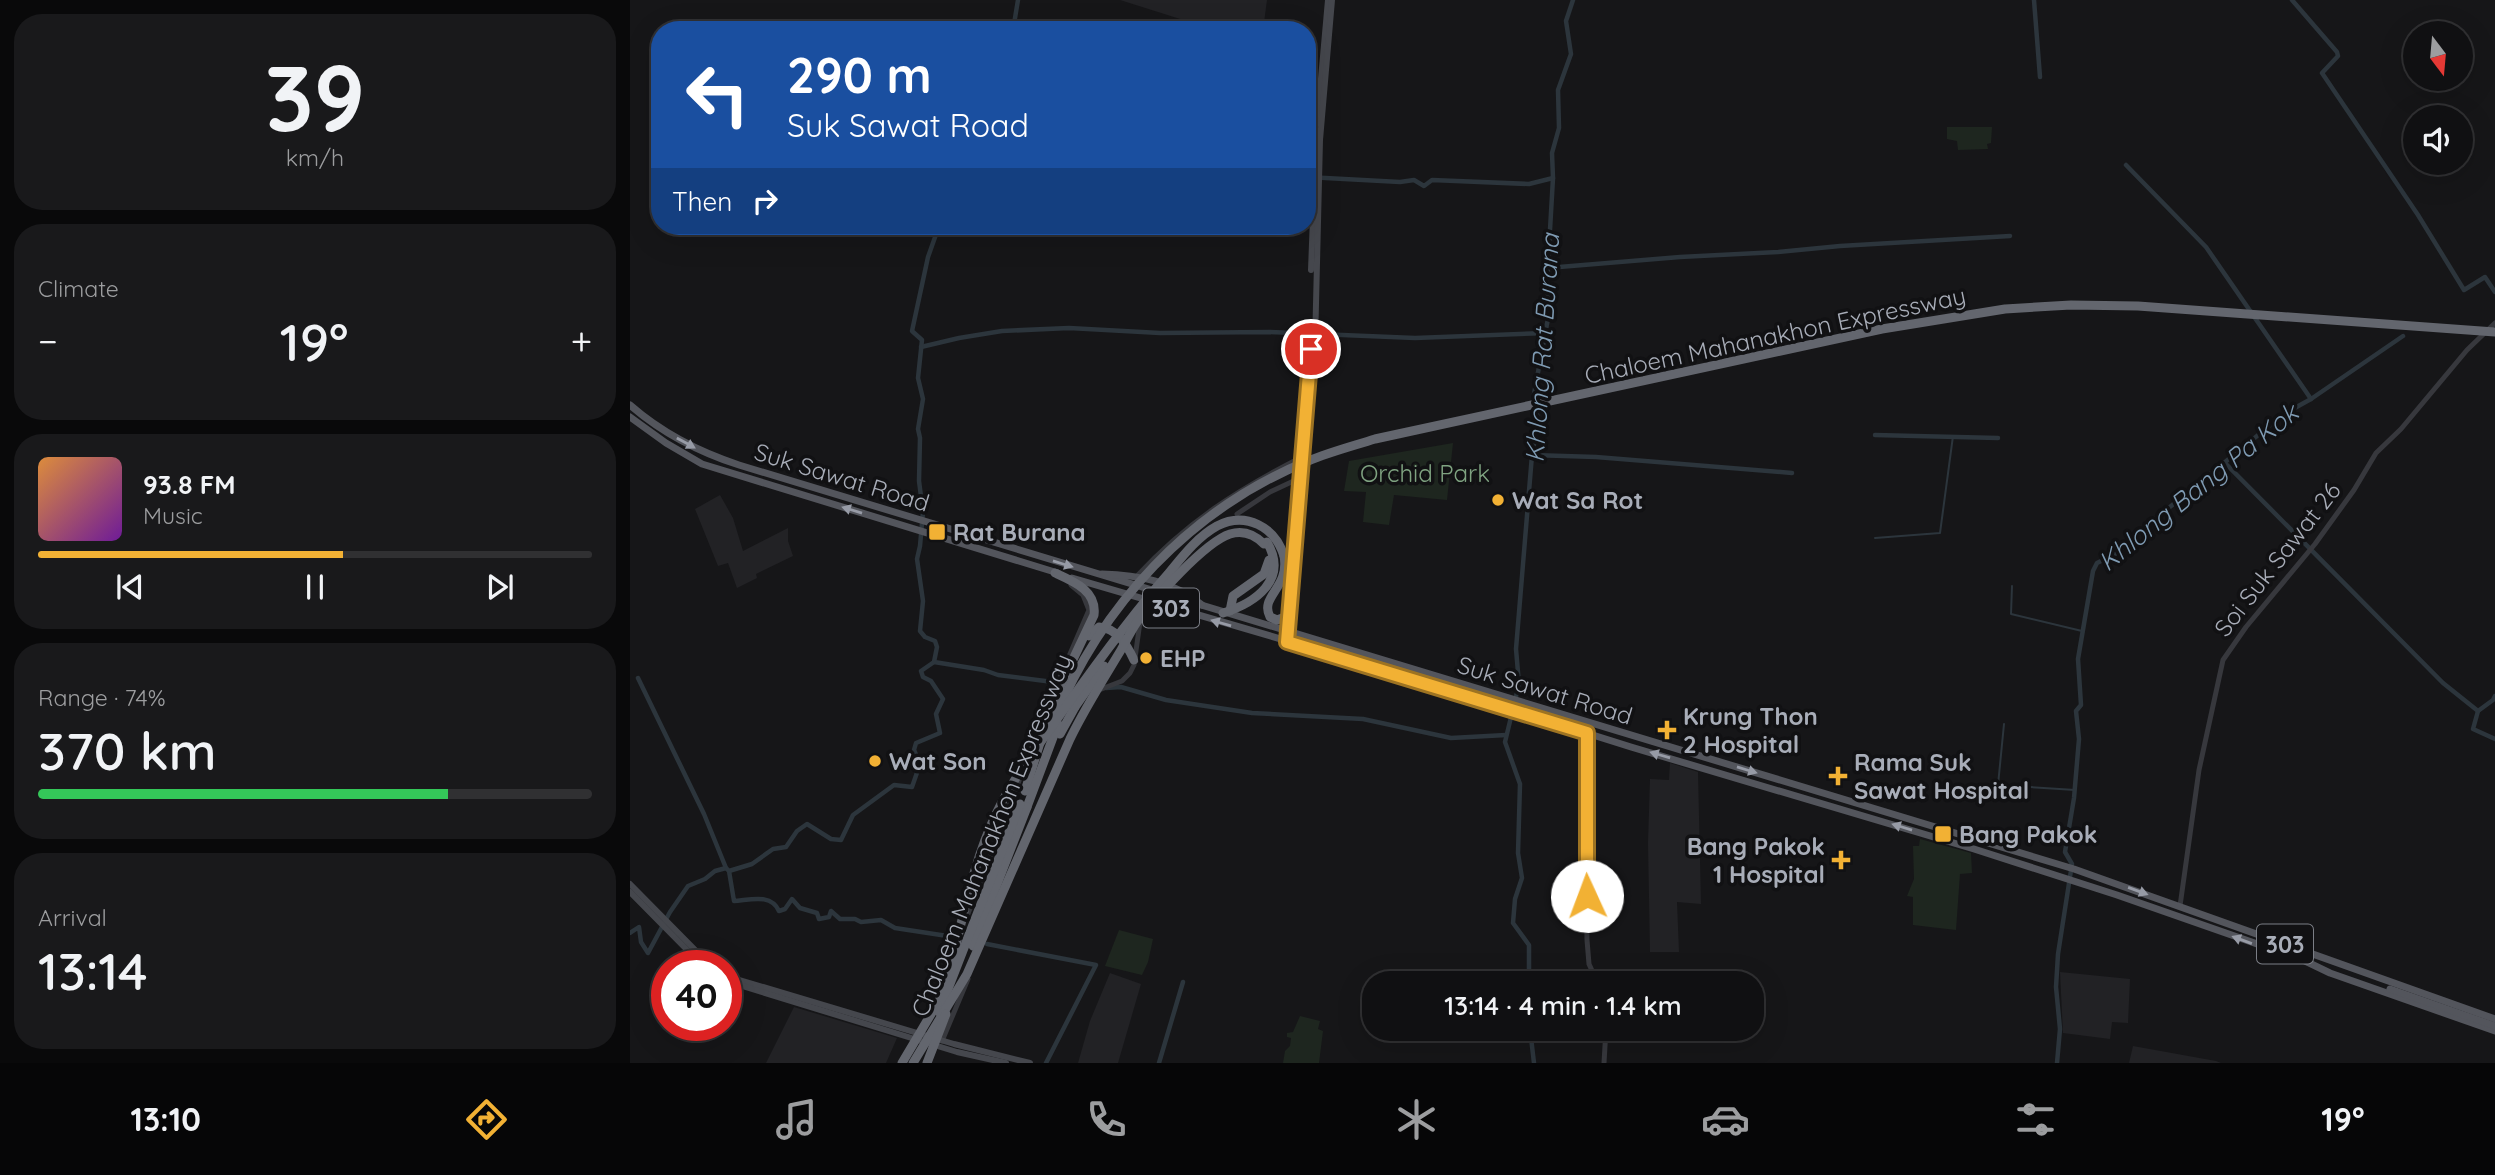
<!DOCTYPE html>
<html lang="en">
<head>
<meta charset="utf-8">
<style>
	:root { --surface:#101012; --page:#19191b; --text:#f1f3f6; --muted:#9c9d9f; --line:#303032; --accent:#f2b134 }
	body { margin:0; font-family:Quicksand,sans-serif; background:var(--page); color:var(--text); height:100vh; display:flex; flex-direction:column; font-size:26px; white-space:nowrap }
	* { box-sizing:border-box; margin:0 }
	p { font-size:23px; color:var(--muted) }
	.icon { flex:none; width:38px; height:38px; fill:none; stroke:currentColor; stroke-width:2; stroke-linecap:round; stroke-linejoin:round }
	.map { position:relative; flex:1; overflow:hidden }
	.details { display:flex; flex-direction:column; gap:14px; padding:14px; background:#09090a; width:630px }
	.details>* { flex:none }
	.hud { position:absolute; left:21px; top:21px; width:665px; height:214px; border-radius:28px; box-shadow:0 7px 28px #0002,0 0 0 2px var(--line); background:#1a4fa0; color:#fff; overflow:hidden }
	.needle { width:46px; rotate:164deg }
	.tools { position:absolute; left:1773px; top:21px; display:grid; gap:14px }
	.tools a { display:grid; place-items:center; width:70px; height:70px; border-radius:50%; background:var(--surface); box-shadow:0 7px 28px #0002,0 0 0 2px var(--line); font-size:35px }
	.speed { position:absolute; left:21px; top:950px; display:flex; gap:14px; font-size:35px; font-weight:700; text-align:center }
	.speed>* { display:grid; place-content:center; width:91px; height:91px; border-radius:50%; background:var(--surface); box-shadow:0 7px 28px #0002,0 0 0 2px var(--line); line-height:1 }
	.speed .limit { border:10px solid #d22; background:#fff; color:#111 }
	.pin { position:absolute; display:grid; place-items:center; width:60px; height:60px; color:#fff; margin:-30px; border:4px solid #fff; border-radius:50%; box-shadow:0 2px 7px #0007 }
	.me { position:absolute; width:77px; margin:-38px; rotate:358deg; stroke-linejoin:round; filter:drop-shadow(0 0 5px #0008) }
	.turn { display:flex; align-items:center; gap:24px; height:147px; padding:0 21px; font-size:32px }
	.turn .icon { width:91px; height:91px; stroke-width:2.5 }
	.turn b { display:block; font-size:49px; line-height:60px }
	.then { display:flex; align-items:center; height:66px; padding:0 21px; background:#0003; gap:14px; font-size:26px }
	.big { font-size:52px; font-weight:600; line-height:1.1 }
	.details .tile { flex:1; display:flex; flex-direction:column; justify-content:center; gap:10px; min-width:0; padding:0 24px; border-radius:28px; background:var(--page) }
	.details .dial { align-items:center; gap:0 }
	.dial b { font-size:91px; line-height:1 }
	.song { display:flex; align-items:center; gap:21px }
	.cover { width:84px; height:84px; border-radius:10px; background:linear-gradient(135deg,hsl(30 70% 55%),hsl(280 70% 35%)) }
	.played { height:7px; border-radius:4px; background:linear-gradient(90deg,var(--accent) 55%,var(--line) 55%) }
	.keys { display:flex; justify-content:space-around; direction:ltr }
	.heat { display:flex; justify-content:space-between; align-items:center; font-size:38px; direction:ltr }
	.charge { height:10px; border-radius:5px; background:linear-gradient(90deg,#34c759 74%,var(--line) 0) }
	.trip { position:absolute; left:732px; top:971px; width:402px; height:70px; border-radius:28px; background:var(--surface); box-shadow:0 7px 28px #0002,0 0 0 2px var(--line); font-weight:600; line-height:70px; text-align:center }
	.tabs { display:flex; height:112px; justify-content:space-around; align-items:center; background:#060607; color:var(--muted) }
	.tabs .icon { width:49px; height:49px }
	.tabs .current { color:var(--accent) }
	.tabs b { font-size:32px; color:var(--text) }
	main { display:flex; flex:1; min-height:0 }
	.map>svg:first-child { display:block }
</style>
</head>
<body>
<main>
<section class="details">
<div class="tile dial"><b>39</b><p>km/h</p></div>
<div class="tile"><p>Climate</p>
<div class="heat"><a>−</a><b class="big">19°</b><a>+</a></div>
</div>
<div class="tile">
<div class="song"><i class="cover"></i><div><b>93.8 FM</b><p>Music</p></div></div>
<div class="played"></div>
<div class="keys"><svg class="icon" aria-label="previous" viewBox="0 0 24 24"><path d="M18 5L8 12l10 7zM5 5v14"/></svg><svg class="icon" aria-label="pause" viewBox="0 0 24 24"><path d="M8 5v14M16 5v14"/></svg><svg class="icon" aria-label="next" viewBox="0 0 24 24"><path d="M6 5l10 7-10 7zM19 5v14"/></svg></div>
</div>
<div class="tile"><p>Range · 74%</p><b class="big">370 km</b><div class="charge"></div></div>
<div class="tile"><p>Arrival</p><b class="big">13:14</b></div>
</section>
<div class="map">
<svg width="1865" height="1063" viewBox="0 0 1865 1063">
	<rect width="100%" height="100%" fill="#161618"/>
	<!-- built -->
	<g fill="#222225">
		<path d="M490,0H637L633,30H585Z"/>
		<path d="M90,495L103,518L113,551L158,528V541L163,556L126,574L127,578L107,588L98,563L88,566L65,509Z"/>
		<path d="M1040,763L1068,772L1071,904L1047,902L1049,952H1020L1018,843L1020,779L1039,780Z"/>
		<path d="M1430,972L1500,979L1498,1023L1482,1022L1480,1039L1433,1033Z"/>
		<path d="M480,973L511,984L488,1063H448L460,1021Z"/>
		<path d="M164,1007L267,1038L256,1063H136Z"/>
		<path d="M1503,1046L1586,1061L1591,1063H1499Z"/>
	</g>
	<!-- green -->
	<g fill="#1e261f">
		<path d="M1317,127H1362L1361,143L1357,144L1358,149L1328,150L1327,141L1317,139Z"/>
		<path d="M823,443L817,500L764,495L759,525L733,522L736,492L714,491L719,461Z"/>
		<path d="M1290,839L1341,853L1342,873L1330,874L1326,930L1283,925V897L1277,896L1284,879L1283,846H1289Z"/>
		<path d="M489,930L523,939L518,962L512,975L475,966Z"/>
		<path d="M670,1016L690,1021L688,1029L693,1031L689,1063H653L655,1051L660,1046L661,1038L657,1037V1033L663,1032Z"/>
	</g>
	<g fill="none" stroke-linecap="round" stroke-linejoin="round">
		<!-- stream -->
		<g stroke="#2c353c" stroke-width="2">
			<path d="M1245,538L1310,533L1323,436"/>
			<path d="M1382,586L1381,614L1452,631"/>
			<path d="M1374,724L1368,785L1445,790"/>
		</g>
		<!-- canal -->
		<g stroke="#2c353c" stroke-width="4.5">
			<path d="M1404,0L1410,77"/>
			<path d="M1662,0L1707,52L1708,56L1692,73L1788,215L1834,290L1855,277L1865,292"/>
			<path d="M383,30L388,0"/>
			<path d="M1496,165L1576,247L1681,399"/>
			<path d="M677,177L770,182L784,180L794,186L802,180L899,184L923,178"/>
			<path d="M917,268L1050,257L1148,252L1210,246L1380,236"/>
			<path d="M291,347L329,338L372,331L439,328L530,333L639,332L785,338L917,333"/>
			<path d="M1245,435L1368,438"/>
			<path d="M902,455L966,457L1162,473"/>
			<path d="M1595,463L1813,683L1848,711"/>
			<path d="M304,662L354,670L368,675L423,682"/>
			<path d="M8,678L74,814L96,868"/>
			<path d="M476,688L491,687L536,700L622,713L733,719L821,738L876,735"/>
			<path d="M1865,696L1863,700L1848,711L1843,729L1865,739"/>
			<path d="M99,871L104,901C120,900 141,893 149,911L155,909L162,899L170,908L187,913L189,919L199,917L201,911L210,919H225L231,922L251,920L265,928L324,937"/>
			<path d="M0,933L9,927L11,942L18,953L40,912L58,886L75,879L85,871L96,868L99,871L122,864L143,849L156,847L167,831L177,824L201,839L211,840L223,815L264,785L282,787L290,764L284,750L286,743L310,733L306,714L313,699L301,681L293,677L291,671L304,662L307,647L305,641L295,637L290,631L293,601L287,559L290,546L293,512L289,481L290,438L288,429L293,399L288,378L292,340L282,331L298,257L309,226"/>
			<path d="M357,944L466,965L416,1063"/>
			<path d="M899,984V945L883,923L885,899L892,878L888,853L890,784L875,742L889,684L886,649L902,455L908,421L904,394L919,313L917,282L923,178L922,153L929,128L928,90L941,54L936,21L943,0"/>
			<path d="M900,1029L904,1063"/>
			<path d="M529,1063L553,982"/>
			<path d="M1427,1063L1430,1029L1426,987L1428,954L1442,864L1435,852L1444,798L1449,739L1446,711L1451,705L1448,659L1463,571L1467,563L1487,553L1519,524L1654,414L1681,399L1773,336"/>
		</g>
		<!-- tertiary -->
		<g stroke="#37383d" stroke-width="5">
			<path d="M607,514L640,492L670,478"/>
			<path d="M507,576C557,522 607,490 672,457"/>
			<path d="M469,690L492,681L500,673L504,665L510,622L535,607"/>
			<path d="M424,691L459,610L453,595L441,585"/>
			<path d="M958,722L955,801L957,940L959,964L968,984"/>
			<path d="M400,753L416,709"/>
			<path d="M1550,906L1569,770L1593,660L1616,627L1685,544L1724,490L1746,453L1771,429L1837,350L1865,323"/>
			<path d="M337,916L390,778"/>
			<path d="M312,1041L338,979"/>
			<path d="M974,1063L976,1029"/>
		</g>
		<!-- secondary -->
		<g stroke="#45474d" stroke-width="6">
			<path d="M687,124L698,0"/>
			<path d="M681,270L686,138"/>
			<path d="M662,633L685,345L690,140L702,0"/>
			<path d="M0,884L81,966"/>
			<path d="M0,892L73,966"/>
			<path d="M96,976L324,1044L400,1063"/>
			<path d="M96,981L327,1052L376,1063"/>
		</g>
		<!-- primary -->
		<g stroke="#53555c" stroke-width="7">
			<path d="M0,405C32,433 69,452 109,465L1444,869L1865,1019"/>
			<path d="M0,417L36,443L72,464L428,573"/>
			<path d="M472,574C507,575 544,581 572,605"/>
			<path d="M442,578L743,666L1001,747L1344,849L1487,895L1673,960L1700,973L1865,1031"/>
			<path d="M1760,989L1865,1026"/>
		</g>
		<!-- motorway -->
		<g stroke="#63666e" stroke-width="9">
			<path d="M654,556C660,588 629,596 640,617L647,620L655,617L661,609"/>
			<path d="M600,611L603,596L634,574L639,560"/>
			<path d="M593,613C625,603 659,580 637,542"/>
			<path d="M459,636L469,627C487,628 497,645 504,660"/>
			<path d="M430,734L445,707"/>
			<path d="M395,791L422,704L464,615C467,591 445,582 425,573"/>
			<path d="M397,807L428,724"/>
			<path d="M306,1006L325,949"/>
		</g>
		<!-- motorway-bridge -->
		<g stroke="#63666e" stroke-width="9">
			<path d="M445,707L474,666"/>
			<path d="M423,723C471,605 560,509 678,461C700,452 723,446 745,439L1252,329L1375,309L1441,305L1508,306L1865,332"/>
			<path d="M343,946L397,807"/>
			<path d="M325,949C336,903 346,855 367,812C385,774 413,740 437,705C469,660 501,616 538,574C552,557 567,537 587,526C616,511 645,527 654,556"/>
			<path d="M309,1012L390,804"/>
			<path d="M272,1063L307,1004"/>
			<path d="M283,1063L337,974L440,739C455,708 473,680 491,650C496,641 501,631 507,622C523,600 575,542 600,534C613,530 625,535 634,544"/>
			<path d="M297,1063L316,1014"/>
		</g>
	</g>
	<!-- one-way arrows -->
	<defs><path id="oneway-solid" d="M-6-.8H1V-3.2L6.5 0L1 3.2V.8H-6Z" transform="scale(1.75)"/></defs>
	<g fill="#979ba6">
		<use href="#oneway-solid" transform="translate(56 443) rotate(29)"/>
		<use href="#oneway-solid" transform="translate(222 510) rotate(-163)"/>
		<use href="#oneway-solid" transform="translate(433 564) rotate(17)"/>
		<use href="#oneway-solid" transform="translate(591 623) rotate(-164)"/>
		<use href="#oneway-solid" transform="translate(1030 755) rotate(-164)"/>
		<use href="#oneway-solid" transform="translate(1117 770) rotate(17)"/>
		<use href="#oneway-solid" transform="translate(1272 827) rotate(-163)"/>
		<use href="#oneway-solid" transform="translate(1508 891) rotate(20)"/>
		<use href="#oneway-solid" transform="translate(1612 940) rotate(-160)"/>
	</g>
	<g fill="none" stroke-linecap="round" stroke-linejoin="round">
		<!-- route casing -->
		<g stroke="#9d7322" stroke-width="18">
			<path id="route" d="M681,349L657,642L957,733V896"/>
		</g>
		<!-- route -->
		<use href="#route" stroke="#f2b134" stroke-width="12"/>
	</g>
	<!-- markers -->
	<g fill="#f2b134" stroke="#111113" stroke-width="2.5">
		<circle cx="868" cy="500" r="7"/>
		<rect x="298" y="523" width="18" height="18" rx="3.5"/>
		<circle cx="516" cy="658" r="7"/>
		<path d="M1033.5 719.5h7v7h7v7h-7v7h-7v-7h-7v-7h7z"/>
		<circle cx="245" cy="761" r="7"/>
		<path d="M1204.5 765.5h7v7h7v7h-7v7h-7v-7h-7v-7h7z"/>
		<rect x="1304" y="825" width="18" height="18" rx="3.5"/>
		<path d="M1207.5 849.5h7v7h7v7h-7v7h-7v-7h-7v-7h7z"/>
	</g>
	<g text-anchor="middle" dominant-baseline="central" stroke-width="7" stroke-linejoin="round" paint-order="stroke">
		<!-- shield labels -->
		<g fill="#111113" stroke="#7b7e86" stroke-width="2">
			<rect x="513" y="588.5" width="56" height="39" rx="5"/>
			<rect x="1627" y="924.5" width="56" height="39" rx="5"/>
		</g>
		<g font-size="23" font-weight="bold" fill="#a8adb8">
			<text x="541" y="608">303</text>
			<text x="1655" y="944">303</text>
		</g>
		<!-- street labels -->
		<g font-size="24" fill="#a8adb8" stroke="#111113">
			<text transform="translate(1145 335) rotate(-12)">Chaloem Mahanakhon Expressway</text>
			<text transform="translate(212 477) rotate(17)">Suk Sawat Road</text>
			<text transform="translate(1647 559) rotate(-52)">Soi Suk Sawat 26</text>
			<text transform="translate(915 690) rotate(17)">Suk Sawat Road</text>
			<text transform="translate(361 835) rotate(-68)">Chaloem Mahanakhon Expressway</text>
		</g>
		<!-- park labels -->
		<g font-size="24" fill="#7fa381" stroke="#111113">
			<text x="795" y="473">Orchid Park</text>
		</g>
		<!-- poi labels -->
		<g font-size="24" font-weight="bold" fill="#a8adb8" stroke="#111113" text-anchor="start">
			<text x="882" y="500">Wat Sa Rot</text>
			<text x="323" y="532">Rat Burana</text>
			<text x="530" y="658">EHP</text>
			<text x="1053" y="716">Krung Thon<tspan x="1053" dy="28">2 Hospital</tspan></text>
			<text x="259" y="761">Wat Son</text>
			<text x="1224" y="762">Rama Suk<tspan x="1224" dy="28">Sawat Hospital</tspan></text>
			<text x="1329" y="834">Bang Pakok</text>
			<text x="1195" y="846" text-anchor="end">Bang Pakok<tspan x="1195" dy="28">1 Hospital</tspan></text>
		</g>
		<!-- water labels -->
		<g font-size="26" font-style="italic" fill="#7f9bb3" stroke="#111113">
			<text transform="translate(912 348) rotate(-86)">Khlong Rat Burana</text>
			<text transform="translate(1568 487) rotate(-39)">Khlong Bang Pa Kok</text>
		</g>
	</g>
</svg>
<div class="tools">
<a><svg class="needle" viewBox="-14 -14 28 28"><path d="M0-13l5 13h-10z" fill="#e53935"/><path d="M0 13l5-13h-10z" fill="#9c9d9f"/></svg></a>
<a><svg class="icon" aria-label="sound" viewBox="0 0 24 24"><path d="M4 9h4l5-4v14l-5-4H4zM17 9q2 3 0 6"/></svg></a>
</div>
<div class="speed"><div class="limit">40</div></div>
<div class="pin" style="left:681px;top:349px;background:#d93025"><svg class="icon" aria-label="arrive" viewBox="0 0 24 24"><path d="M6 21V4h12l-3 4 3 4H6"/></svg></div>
<svg class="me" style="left:957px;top:896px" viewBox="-20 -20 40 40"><circle r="19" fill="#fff"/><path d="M0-13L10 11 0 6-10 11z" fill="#f2b134"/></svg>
<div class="trip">13:14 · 4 min · 1.4 km</div>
<div class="hud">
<div class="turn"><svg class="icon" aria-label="left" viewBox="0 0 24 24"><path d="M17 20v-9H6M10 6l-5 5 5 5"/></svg><div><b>290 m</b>Suk Sawat Road</div></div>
<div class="then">Then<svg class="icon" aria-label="right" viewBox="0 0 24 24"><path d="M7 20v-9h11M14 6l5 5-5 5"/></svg></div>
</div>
</div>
</main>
<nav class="tabs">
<b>13:10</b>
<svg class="icon current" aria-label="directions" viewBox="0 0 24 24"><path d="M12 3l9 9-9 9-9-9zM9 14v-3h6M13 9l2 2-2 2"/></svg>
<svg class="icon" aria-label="music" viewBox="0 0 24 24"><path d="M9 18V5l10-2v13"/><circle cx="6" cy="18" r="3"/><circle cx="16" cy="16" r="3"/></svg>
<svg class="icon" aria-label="phone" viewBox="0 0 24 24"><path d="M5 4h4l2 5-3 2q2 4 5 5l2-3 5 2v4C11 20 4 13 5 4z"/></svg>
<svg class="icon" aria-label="climate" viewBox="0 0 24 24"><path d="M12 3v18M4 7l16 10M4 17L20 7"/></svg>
<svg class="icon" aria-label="car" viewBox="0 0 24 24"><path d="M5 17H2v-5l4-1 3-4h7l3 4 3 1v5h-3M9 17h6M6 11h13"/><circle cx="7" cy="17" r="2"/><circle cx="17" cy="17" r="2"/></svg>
<svg class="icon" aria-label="filters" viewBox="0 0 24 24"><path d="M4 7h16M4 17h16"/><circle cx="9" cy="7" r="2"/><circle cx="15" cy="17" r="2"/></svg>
<b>19°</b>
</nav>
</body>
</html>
